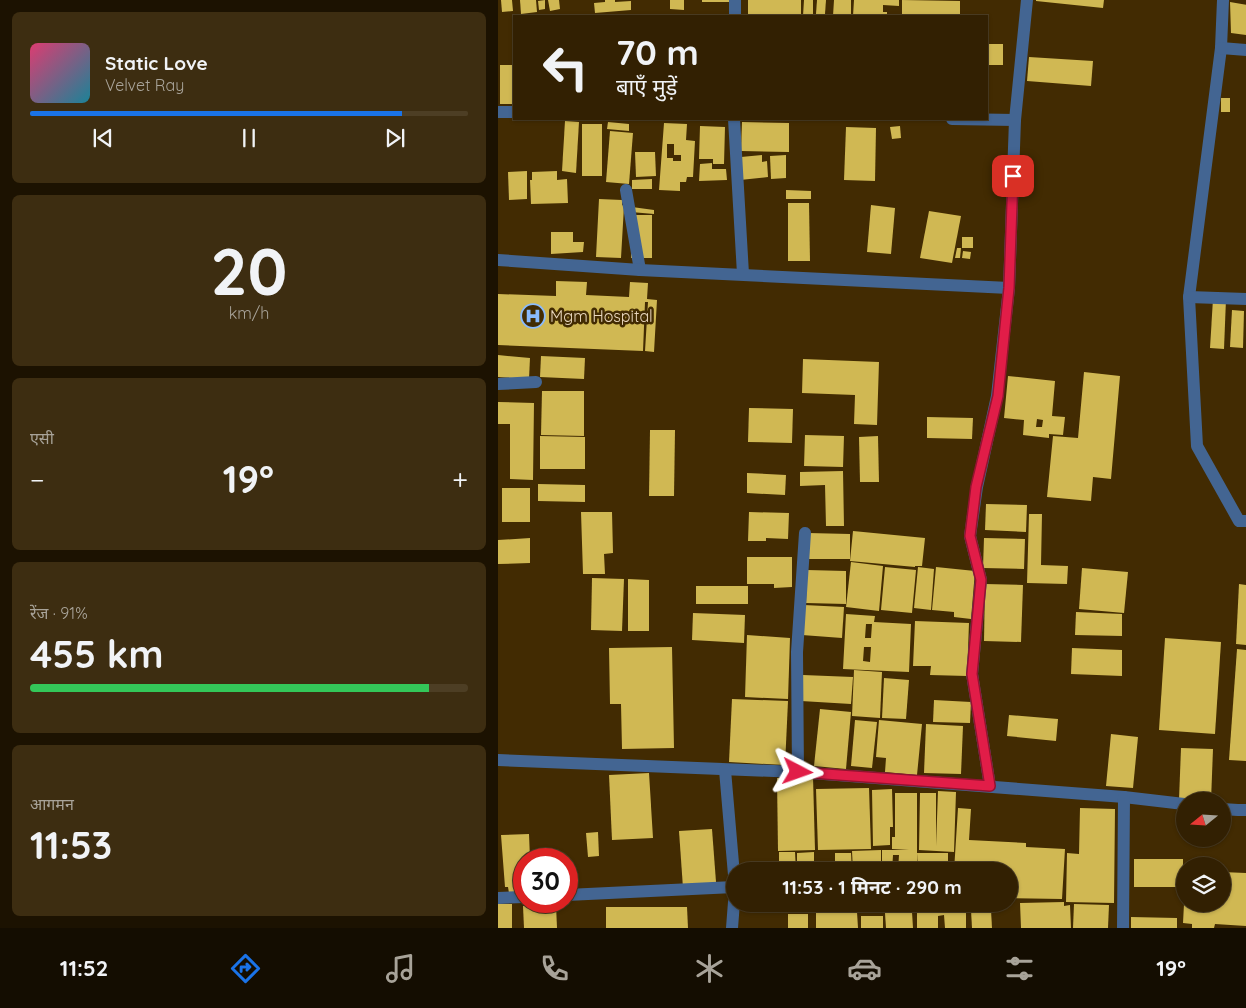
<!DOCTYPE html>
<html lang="hi">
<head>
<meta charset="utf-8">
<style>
	:root { --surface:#322002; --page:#3d2d11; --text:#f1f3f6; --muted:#a8a399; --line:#4d3e24; --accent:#1a73e8 }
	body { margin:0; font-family:Quicksand,"Noto Sans Devanagari",sans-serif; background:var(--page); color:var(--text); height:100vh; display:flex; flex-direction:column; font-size:19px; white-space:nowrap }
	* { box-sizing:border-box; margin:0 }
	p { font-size:16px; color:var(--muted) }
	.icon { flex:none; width:28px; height:28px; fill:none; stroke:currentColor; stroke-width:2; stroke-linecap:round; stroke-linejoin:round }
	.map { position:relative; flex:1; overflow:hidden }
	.sheet { display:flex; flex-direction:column; gap:12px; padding:12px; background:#1c1201; width:498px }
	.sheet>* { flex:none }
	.hud { position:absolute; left:15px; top:15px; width:475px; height:105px; border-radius:0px; box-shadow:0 1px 4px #0004,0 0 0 1px var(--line); background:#322002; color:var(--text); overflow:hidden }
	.needle { width:32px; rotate:252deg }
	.tools { position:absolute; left:678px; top:792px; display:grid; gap:10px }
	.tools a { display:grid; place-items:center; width:55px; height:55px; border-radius:50%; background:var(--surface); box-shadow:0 1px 4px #0004,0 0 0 1px var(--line); font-size:25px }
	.speed { position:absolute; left:15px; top:848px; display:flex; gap:10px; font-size:25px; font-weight:700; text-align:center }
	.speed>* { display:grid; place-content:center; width:65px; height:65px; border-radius:50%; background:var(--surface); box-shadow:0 1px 4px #0004,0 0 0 1px var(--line); line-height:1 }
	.speed .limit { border:8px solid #d22; background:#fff; color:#111 }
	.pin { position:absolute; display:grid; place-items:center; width:42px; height:42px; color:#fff; margin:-21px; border-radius:10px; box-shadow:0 2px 8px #0006 }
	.me { position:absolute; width:55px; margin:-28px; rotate:94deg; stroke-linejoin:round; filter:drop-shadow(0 0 4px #0008) }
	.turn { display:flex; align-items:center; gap:18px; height:105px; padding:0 20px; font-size:22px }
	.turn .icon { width:65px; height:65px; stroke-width:2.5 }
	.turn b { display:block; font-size:35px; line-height:42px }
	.big { font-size:38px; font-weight:700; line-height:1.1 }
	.sheet .card { flex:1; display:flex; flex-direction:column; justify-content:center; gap:8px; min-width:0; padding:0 18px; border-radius:8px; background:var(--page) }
	.sheet .dial { align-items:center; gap:0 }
	.dial b { font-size:65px; line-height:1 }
	.song { display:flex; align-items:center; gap:15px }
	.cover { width:60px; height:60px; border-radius:8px; background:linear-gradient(135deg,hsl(340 70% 55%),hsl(190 70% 35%)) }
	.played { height:5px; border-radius:2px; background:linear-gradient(90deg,var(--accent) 85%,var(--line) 85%) }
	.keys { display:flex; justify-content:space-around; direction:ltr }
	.heat { display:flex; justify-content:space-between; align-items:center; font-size:28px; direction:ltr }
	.charge { height:8px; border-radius:4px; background:linear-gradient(90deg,#34c759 91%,var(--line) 0) }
	.trip { position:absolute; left:228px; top:862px; width:292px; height:50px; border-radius:25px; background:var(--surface); box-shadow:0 1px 4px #0004,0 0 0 1px var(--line); font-weight:700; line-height:50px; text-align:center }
	.dock { display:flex; height:80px; justify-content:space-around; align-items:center; background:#140d01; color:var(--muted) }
	.dock .icon { width:35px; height:35px }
	.dock .active { color:var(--accent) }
	.dock b { font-size:22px; color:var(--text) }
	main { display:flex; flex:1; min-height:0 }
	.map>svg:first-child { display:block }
</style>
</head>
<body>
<main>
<section class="sheet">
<div class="card">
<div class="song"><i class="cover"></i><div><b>Static Love</b><p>Velvet Ray</p></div></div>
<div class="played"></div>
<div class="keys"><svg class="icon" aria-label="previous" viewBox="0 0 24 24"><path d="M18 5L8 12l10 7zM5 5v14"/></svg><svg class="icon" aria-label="pause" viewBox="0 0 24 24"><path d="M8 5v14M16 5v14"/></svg><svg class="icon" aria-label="next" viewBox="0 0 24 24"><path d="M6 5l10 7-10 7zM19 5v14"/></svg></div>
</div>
<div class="card dial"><b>20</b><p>km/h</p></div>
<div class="card"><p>एसी</p>
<div class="heat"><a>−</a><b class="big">19°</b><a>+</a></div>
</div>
<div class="card"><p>रेंज · 91%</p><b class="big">455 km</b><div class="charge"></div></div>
<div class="card"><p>आगमन</p><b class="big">11:53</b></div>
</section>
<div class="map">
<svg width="749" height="928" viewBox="0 0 749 928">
	<rect width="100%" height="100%" fill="#422b02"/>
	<!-- building -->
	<g fill="#d0b853" fill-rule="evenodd">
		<path d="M3,0H14L15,11L4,12Z"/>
		<path d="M22,0H38L39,12L23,14Z"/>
		<path d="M47,0V9L41,10L40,1Z"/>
		<path d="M50,0H61L62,9L52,11Z"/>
		<path d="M107,0H117V2L133,1V10L97,13L96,3L107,2Z"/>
		<path d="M172,0H186V10L172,9Z"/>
		<rect x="204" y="0" width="27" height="2"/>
		<rect x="250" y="0" width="53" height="16"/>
		<path d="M306,0H315V16H305Z"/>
		<path d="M319,0H328L327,14H318Z"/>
		<path d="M336,0H353V16H335Z"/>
		<path d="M356,0H401V6L385,5V12H389V16H355Z"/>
		<path d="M404,0L462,1V16H404Z"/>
		<path d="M538,0H606L605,8L538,1Z"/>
		<path d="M732,2L749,5V35L733,33Z"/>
		<rect x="489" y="44" width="16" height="21"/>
		<path d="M531,57L595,61L593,86L529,81Z"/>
		<rect x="2" y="65" width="14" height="39"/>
		<rect x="723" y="98" width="9" height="14"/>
		<path d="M67,121L81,122L78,173L64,171Z"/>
		<path d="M110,122L131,124V131L109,129Z"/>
		<path d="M244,122L291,123V152L243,151Z"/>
		<path d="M166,123L189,124L188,140L197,141L195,177H189L188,182H182V191L161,190ZM169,144H176V155H183V161H175V158H169Z"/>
		<rect x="84" y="124" width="20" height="52"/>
		<path d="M202,126L227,127L226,164H215V159H201Z"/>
		<path d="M402,126L403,138L394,139L392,127Z"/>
		<path d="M348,127L378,128L377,181L346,180Z"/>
		<path d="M112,131L135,133L131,184L108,182Z"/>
		<path d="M137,152H157L158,176L138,177Z"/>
		<path d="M264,155V162L269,161L270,177L242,180L243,157Z"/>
		<path d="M288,155V178L273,179L272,156Z"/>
		<path d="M214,163V169H228L229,180L201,181L202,164Z"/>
		<path d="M29,171V199L11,200L10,172Z"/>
		<path d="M59,171V180L69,179L70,203L33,204L32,180H34V172Z"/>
		<path d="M154,179V189H134V180Z"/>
		<path d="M288,190L313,191V199H288Z"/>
		<path d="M101,199L124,200V205L126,206L123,258L98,257Z"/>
		<path d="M290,203H311L312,261H290Z"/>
		<path d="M373,205L397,208L393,254L369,252Z"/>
		<path d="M134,207L156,210V214L133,212Z"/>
		<path d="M431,211L463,216L454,263L422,258Z"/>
		<rect x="133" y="215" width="21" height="43"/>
		<path d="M53,232H75V242H86L85,252L53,254Z"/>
		<rect x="464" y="237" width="11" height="11"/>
		<path d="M459,248H463L462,258H457Z"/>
		<path d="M465,251L473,252L472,259L464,258Z"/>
		<path d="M58,281L89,282L88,295L131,297L132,282L150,283L149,299L159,300L156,352L147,351L150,302H147L145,351L0,345V294L58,296Z"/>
		<path d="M715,299H728L726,349L712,348Z"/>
		<path d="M734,310L746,311L745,348L732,347Z"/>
		<path d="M0,355L32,358L31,379L0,377Z"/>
		<path d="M43,356L87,358L86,379L42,377Z"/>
		<path d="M305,359L381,362L379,425L356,424L357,395L304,393Z"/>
		<path d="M586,372L622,376L613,479L595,477L593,501L549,497L555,436L580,438Z"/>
		<path d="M510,376L557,381L554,416L567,417L565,435L551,434V438L525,435L526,420L506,418ZM539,419L545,420L544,427H538Z"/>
		<path d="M44,391H86V436L43,435Z"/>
		<path d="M0,402L36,403L35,480L12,479V424H0Z"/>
		<path d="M251,408L295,409L294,443L250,442Z"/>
		<path d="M429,417L475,418L474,439L429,438Z"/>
		<path d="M152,430H177L176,496H151Z"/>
		<path d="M307,435L346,436L345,467L306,466Z"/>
		<path d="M42,436L87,437V469H42Z"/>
		<path d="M380,436L381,482H362L361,437Z"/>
		<path d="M345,471L346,526H328L327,485L302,486V472Z"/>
		<path d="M249,473L288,475L287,495L249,493Z"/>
		<path d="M40,484L87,485V502L40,501Z"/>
		<rect x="4" y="488" width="28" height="34"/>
		<path d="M488,504L529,505L528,532L487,530Z"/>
		<path d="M83,512H114L115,553L106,554L107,574H85Z"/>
		<path d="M251,512L291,513L290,539L268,538V541H250Z"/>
		<path d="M531,514H544L543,565L570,566L569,584L529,583Z"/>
		<path d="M355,531L427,538L424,566H417V567L352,561Z"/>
		<path d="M310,533L352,534V559H310Z"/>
		<path d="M32,538V563L0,564V540Z"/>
		<path d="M486,538L527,539L526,569L485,568Z"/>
		<path d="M249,557H294V587L276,588V584H249Z"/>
		<path d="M353,562L385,566L381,611L348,607Z"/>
		<path d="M387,567L418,570L414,613L383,610Z"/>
		<path d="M420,567L436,569L433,610L416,608Z"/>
		<path d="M438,567L477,571L473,619L456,617V612L434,610Z"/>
		<path d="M584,568L630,572L626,613L581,609Z"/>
		<path d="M309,570L348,571V604L308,603Z"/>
		<path d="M94,578L126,579L124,631L93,630Z"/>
		<path d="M130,579L151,580V631H130Z"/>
		<path d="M487,584L525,585L523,642L486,641Z"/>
		<path d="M741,584L749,585V645L738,644Z"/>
		<rect x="198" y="586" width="52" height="18"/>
		<path d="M306,605L346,607L344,638L304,635Z"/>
		<path d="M578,612L624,614V636L577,635Z"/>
		<path d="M195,613L247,615L246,643L194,640Z"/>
		<path d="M348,614L377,616L376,622L413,624L411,672L345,669ZM368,624H374L373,638H367ZM366,647H373L372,662L365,661Z"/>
		<path d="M417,621L471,623L469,676L432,675L433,666H415Z"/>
		<path d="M249,635L292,638L290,699L247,697Z"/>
		<path d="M667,638L723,642L717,734L661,730Z"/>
		<path d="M174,647L176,748L124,749L123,704H112L111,648Z"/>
		<path d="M574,648L624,650V676L573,674Z"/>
		<path d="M739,649L749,650V761L731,760Z"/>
		<path d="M356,670L384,672L382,718L354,716Z"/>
		<path d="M305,675L355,677L353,704L303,701Z"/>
		<path d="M386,678L411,680L408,719L384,718Z"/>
		<path d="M234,699L290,701L287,765L231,762Z"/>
		<path d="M436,700L473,702L472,723L435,722Z"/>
		<path d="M322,709L353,712L348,769L316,766Z"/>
		<path d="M511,715L560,719L558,741L509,736Z"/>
		<path d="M357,720L379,722L374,768L353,766Z"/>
		<path d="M381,720L424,724L419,775L387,772L388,758L378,757Z"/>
		<path d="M428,724L465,726L463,774L426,773Z"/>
		<path d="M613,734L640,737L635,788L608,786Z"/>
		<path d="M683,748L715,749L713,801L681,800Z"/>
		<path d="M151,773L155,838L114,840L111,775Z"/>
		<path d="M315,777L317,850L280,851L279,778Z"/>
		<path d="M371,788L373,849L320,850L318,789Z"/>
		<path d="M394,789L395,827H392V845L375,846L374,790Z"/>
		<path d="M440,791L458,792L456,852L421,850L422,793H438V846Z"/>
		<path d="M397,793H419V871H400L401,855H395L394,871H384V850H411L394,849V837H397Z"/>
		<path d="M460,808L473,809L471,840L528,843V847L567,849L564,899L511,898V871H456Z"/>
		<path d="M582,808L617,809L616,903L568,902L569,853L581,854Z"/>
		<path d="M214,829L218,882L185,888L181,831Z"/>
		<path d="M100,832L101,856L90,857L88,833Z"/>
		<path d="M31,834L32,859H26V892L11,893L10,887H7L3,835Z"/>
		<path d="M383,850V871H355L354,851Z"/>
		<path d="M281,852H297L298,871H281Z"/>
		<path d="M316,852V871H299V853Z"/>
		<path d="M337,853H353L354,871H337Z"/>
		<path d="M419,853H450V871H420Z"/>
		<rect x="636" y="859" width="49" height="28"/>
		<path d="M724,872L749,873V926L717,924L716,928H694V924L685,923L686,904H724Z"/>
		<path d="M566,902V906L572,905L573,928H523L522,903Z"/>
		<rect x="0" y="904" width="14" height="24"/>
		<rect x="300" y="904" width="17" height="5"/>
		<path d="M421,904H441V905L421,906Z"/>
		<path d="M576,904L611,905L610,928H575Z"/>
		<path d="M58,905L59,928H26L25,906Z"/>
		<path d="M108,907H189L190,928H108Z"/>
		<path d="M468,909V928H447L446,915L440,916V928H419V911Z"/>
		<path d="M473,910H493L494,928H474Z"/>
		<path d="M318,912H359L360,928H318Z"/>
		<path d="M414,912L415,928H388L387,913Z"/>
		<rect x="290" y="914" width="20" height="14"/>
		<rect x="363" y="916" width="22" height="12"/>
		<path d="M633,917L679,918V928H633Z"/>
	</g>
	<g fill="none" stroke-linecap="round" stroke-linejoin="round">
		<!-- street -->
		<g stroke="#436592" stroke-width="12">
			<path d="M725,0L723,48L691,297L699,446L741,521H749"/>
			<path d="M237,16V0"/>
			<path d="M723,48L749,50"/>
			<path d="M0,112H16"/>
			<path d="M236,119L245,274"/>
			<path d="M454,119L517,120"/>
			<path d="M128,190L142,270"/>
			<path d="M0,260L142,270L511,288L517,120L529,0"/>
			<path d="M691,297L749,299"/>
			<path d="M0,384L38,382"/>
			<path d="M0,760L300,772L626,797L686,804"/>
			<path d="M227,770L236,875"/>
			<path d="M300,772L299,652L307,533"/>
			<path d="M492,786L474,674L483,580L472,536L479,487L499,396L511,288"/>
			<path d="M724,809L740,810H749"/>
			<path d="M69,895L236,887"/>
			<path d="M0,898L26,897"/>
			<path d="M234,928L236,902"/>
			<path d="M625,928L626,797"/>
		</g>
	</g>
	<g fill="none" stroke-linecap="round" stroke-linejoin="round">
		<!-- route casing -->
		<g stroke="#92132f" stroke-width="12">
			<path id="route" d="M300,772L492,786L474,674L483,580L472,536L478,487L500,396L511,288L515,176"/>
		</g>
		<!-- route -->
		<use href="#route" stroke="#e11d48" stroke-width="9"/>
	</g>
	<!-- icons -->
	<defs>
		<g id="hospital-ring" transform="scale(1.25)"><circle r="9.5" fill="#422b02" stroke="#89bafc" stroke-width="1.5"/><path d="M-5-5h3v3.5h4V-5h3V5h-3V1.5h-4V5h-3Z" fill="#89bafc"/></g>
	</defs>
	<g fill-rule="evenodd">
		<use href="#hospital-ring" x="35" y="316"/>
	</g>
	<g text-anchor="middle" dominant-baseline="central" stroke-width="5" stroke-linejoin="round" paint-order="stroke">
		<!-- poi labels -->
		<g font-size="16" fill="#e9d7be" stroke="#422b02" text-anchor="start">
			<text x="52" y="316">Mgm Hospital</text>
		</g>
	</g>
</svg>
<div class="tools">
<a><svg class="needle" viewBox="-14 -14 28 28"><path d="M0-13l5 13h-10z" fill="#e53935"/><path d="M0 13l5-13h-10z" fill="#a8a399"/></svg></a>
<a><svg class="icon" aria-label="layers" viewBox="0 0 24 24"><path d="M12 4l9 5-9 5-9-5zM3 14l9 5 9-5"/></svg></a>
</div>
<div class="speed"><div class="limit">30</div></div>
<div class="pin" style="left:515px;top:176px;background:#d93025"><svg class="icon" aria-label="arrive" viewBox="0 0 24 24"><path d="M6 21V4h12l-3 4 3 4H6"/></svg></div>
<svg class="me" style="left:300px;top:772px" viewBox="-20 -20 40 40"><path d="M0-17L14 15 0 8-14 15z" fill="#e11d48" stroke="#fff" stroke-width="4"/></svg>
<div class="trip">11:53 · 1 मिनट · 290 m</div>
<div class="hud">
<div class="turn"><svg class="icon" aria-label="left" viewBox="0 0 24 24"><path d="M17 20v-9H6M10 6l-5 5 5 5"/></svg><div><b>70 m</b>बाएँ मुड़ें</div></div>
</div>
</div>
</main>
<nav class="dock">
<b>11:52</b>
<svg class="icon active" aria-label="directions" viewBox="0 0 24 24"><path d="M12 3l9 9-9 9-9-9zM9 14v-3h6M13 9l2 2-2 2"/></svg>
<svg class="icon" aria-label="music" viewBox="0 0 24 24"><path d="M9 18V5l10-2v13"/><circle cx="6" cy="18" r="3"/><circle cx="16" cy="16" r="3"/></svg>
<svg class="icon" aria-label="phone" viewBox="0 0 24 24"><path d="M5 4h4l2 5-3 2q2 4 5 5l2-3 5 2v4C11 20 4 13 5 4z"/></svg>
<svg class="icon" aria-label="climate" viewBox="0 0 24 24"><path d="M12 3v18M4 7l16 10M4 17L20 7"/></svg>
<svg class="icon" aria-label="car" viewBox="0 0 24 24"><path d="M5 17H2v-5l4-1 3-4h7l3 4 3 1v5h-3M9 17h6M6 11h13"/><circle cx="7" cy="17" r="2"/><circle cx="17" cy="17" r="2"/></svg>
<svg class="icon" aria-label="filters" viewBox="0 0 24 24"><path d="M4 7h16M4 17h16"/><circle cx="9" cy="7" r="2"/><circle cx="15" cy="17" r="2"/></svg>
<b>19°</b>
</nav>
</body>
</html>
